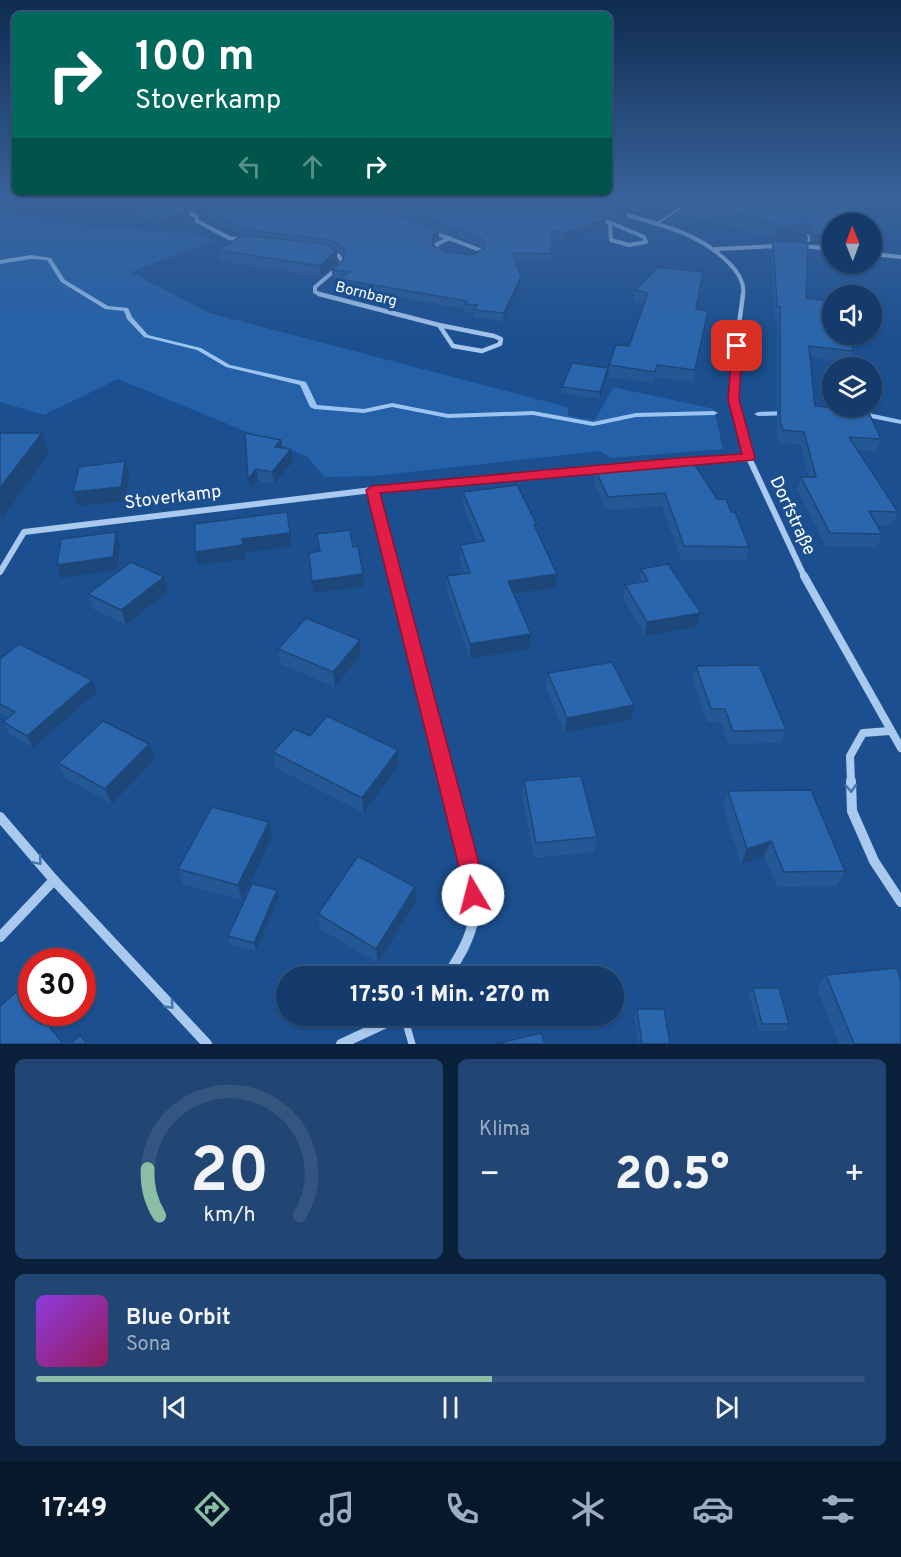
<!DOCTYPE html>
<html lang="de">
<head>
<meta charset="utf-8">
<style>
	:root { --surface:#143b6b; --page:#214673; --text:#f1f3f6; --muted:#9dadc1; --line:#33557e; --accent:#8abfa5 }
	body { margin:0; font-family:Overpass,sans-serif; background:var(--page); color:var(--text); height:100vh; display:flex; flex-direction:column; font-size:22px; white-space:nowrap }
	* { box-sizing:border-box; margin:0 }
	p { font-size:20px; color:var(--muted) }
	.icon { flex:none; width:33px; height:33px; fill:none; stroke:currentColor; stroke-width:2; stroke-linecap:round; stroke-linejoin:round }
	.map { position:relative; height:1044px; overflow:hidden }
	.panel { display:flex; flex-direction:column; gap:15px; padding:15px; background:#0b203b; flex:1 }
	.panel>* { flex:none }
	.hud { position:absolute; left:12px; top:12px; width:600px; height:183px; border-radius:9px; box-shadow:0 2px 4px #0004,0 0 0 2px var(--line); background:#00695c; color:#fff; overflow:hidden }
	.needle { width:39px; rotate:359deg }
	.tools { position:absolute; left:822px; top:213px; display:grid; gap:12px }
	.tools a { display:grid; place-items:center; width:60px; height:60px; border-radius:50%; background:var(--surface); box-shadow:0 2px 4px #0004,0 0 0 2px var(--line); font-size:30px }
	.speed { position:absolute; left:18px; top:948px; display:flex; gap:12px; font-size:30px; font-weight:700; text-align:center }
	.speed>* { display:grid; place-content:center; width:78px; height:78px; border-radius:50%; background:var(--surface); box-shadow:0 2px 4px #0004,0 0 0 2px var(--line); line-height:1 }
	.speed .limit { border:9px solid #d22; background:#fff; color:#111 }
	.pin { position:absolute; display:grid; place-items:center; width:51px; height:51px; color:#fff; margin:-26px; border-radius:12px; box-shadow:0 3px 9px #0006 }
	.me { position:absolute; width:66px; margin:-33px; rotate:352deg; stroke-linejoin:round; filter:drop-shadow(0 0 4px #0008) }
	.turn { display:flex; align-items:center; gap:21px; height:126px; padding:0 24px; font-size:27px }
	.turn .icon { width:78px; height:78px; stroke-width:2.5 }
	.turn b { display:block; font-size:42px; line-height:51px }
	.lanes { display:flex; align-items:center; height:57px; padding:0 24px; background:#0003; justify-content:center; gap:30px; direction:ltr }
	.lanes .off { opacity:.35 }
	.big { font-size:45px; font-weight:800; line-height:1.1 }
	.panel .widget { flex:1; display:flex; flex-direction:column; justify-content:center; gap:9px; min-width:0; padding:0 21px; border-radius:9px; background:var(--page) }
	.panel .dial { align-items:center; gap:0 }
	.dial svg { height:156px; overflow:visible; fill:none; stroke:var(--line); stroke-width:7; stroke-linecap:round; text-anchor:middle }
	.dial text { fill:var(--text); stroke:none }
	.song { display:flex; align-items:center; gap:18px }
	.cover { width:72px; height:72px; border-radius:9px; background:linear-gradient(135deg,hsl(270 70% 55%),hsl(330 70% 35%)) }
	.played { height:6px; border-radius:3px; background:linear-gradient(90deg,var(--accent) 55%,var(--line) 55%) }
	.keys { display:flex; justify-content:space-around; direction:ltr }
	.heat { display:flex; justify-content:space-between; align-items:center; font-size:33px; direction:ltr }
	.panel .tiles { flex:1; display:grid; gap:15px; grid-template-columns:1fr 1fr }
	.widget:last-child { grid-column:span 2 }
	.trip { position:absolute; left:276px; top:966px; width:348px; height:60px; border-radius:30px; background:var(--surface); box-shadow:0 2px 4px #0004,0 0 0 2px var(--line); font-weight:800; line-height:60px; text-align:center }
	.tabs { display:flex; height:96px; justify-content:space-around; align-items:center; background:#08182b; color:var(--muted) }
	.tabs .icon { width:42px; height:42px }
	.tabs .on { color:var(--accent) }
	.tabs b { font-size:27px; color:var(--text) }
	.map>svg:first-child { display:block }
</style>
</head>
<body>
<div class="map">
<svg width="901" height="1044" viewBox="0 0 901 1044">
	<rect width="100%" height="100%" fill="#1b4f8f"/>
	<!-- green -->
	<path fill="#2461a8" d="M0,201L18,215L99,227L199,234L213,241L131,272L209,313L567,407L569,416L595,420L613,387L714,409L723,449L611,458L600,451L374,476L324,477L308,457L118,379L44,415L0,402Z"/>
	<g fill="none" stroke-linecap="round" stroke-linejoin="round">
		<!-- stream -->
		<g fill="#9cc4f0" fill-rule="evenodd">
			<path d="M31,255L51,258L65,280L108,306L128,308L132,317L148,335L201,348L230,365L306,382L317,405L364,409L392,403L448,414L533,411L593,422L636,413L714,411L718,413L714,415L636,417L593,426L533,415L448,418L392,407L364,413L314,409L310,407L300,385L226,367L197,350L144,337L127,319L124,311L105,309L61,282L47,260L31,259L0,264V260Z"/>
			<path d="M789,411H792V415L758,416L754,414L758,412Z"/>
			<path d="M856,411H859L901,420V424L856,415Z"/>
		</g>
		<!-- service-far1 -->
		<g stroke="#a9c9ee" stroke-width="2">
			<path d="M658,223L683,206"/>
			<path d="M801,243L809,241V236L802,232"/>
		</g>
		<!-- service -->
		<path stroke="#a9c9ee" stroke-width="7" d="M404,1016L412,1044"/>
		<!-- minor-far4 -->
		<g stroke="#a9c9ee" stroke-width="4">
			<path d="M183,210L196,216L197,221L229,238L241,240"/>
			<path d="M620,213C660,225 698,232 729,263C737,271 745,283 743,295"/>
			<path d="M599,218L644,237L646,242L629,245L611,240L610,223"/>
			<path d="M432,232L480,250L481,254L478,257"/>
			<path d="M803,246L832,249"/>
			<path d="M716,249L778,246"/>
			<path d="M439,253L436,251L437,244L450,238"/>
			<path d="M872,254L901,257"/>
			<path d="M322,295L315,292V287L340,266L342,261L339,256L331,252"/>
		</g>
		<!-- minor-far3 -->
		<g stroke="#a9c9ee" stroke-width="4.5">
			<path d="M319,294L439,325"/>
			<path d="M439,325L494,336L501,339L500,344L482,351L453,346Z"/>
			<path d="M739,419C729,378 738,336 743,294"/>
		</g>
		<!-- minor-far2 -->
		<g stroke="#a9c9ee" stroke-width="6">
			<path d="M739,417L749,458L805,578"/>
			<path d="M372,490L395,578"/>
			<path d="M0,572L24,532L372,490L678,461L749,458"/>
		</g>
		<!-- minor-far1 -->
		<g stroke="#a9c9ee" stroke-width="8">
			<path d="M394,576L447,782"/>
			<path d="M804,576L901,748"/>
			<path d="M851,782L850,756L863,733L890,731"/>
		</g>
		<!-- minor -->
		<g stroke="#a9c9ee" stroke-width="10">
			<path d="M447,781C455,812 480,888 474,917C470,940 459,957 447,976"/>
			<path d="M851,781L852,811L874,861L901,902"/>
			<path d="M0,817L54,880L207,1044"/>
			<path d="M0,937L54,880"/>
			<path d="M341,1044L401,1016"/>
		</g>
	</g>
	<!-- wall -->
	<g fill="#245895">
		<path d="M101,198H162L190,218L161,225L133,211L127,213Z"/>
		<path d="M166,198H344L439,238L433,242V245L446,252L471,255L483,249L482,246L360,199L355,198H546L606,219L605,226L563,241L552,237L551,261L516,260L521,277L520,284L503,321L474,318V312H465V309L339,287V279L332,278V270L342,261L344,257L341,253L335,250L337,251V261L321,277L220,261L218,250L243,235L204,214L200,215Z"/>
		<path d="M551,198H581L627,218L617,221Z"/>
		<path d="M587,198H901L852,224H832V233L813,243L812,234L807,231L806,238L782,241L806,298L853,351L849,363L811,358L815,406L881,439L876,452L857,450L898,512L892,525H877L882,534L877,547L826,546L797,490L801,477H809L800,444L779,443L777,433V317H775L771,250L774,239L679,213L681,204L670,210L657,207L640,213Z"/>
		<path d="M658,267L696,309L708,311L693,382L655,377L654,383L608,377L609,365L629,346L645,303L634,301L635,290Z"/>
		<path d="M607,374L600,399L561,393L562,387Z"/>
		<path d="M245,433L282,448L293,462L274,484L258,481L250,491Z"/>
		<path d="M595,469L717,499L731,512L749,547L746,560H681L662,506L606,510L594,482Z"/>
		<path d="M463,492L537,525V531L557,574L555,588L514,594L531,634L529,649L470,659L447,591V576L465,574L460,559V545L478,542L463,505Z"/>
		<path d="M641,569L697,627L645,636L623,598L625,585L639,582Z"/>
		<path d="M168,592L126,625L93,609L88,594Z"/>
		<path d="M360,640L361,655L335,687L280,664L278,649Z"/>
		<path d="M0,659L97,692L33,748L9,734L3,722L8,717L0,713Z"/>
		<path d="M696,666L786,730L781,743L728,744L721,722H707L693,679Z"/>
		<path d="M548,673L634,705L631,720L565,733L546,688Z"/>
		<path d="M310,736L398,750L399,765L364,813L276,768L273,752Z"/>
		<path d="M155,760L112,804L65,778L58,763Z"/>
		<path d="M524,781L597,837L594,852L534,858L522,796Z"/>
		<path d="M728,791L845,871L837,886L777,887L764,856L741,864L723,807Z"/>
		<path d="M269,822L272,837L242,900L183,884L178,869Z"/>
		<path d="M415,887L416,902L378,963L320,929L318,914Z"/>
		<path d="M279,897L256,951L230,944L228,936Z"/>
		<path d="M826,975L901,1044H839L817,989Z"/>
		<path d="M753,988L789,1024L785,1031H759L749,995Z"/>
		<path d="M637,1009L670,1044H639L634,1016Z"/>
	</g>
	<!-- shaded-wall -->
	<g fill="#1d4779">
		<path d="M680,198H701L681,199V204L670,210L672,204Z"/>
		<path d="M890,198L901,199L852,224H840Z"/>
		<path d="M658,200L657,207L640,213V207Z"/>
		<path d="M131,205L133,211L127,213L125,206Z"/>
		<path d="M203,207L204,214L200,215L199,209Z"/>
		<path d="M189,211L190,218L161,225L160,219Z"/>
		<path d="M627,211V218L617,221L618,215Z"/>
		<path d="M606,219L605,226L563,241L564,234Z"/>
		<path d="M810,223L806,238L773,242L777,227Z"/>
		<path d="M832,227V233L813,243L815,236Z"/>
		<path d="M439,231V238L433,242L432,252L433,235Z"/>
		<path d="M337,251V261L321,277L320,266Z"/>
		<path d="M521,277L520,284L503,321L504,313Z"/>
		<path d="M608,368L607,374L600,399V392Z"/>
		<path d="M42,433L49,453L2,519L0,515V488Z"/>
		<path d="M281,440L283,452L275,447Z"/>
		<path d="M291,449L293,462L274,484L272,472Z"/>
		<path d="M125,461L129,475L125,501L78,506L73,492Z"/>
		<path d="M256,469L258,481L250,491L248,479Z"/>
		<path d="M287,512L292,546L245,553V559L198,565L195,552L242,539Z"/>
		<path d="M116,532L120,544L118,570L61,578L57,565Z"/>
		<path d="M363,574L364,586L314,593L312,581Z"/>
		<path d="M557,574L555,588L507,595L508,581Z"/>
		<path d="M164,577L168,592L126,625L121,610Z"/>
		<path d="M701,613L697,627L645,636L647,622Z"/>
		<path d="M531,634L529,649L470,659V644Z"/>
		<path d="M360,640L361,655L335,687L333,672Z"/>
		<path d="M92,680L97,692L33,748L27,736Z"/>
		<path d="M634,705L631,720L565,733L567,718Z"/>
		<path d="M149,744L155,760L112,804L105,789Z"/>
		<path d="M398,750L399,765L364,813L362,798Z"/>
		<path d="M269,822L272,837L242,900L238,885Z"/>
		<path d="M771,841L764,856L741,864L747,849Z"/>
		<path d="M415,887L416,902L378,963L376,949Z"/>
		<path d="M277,890L279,897L256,951L254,943Z"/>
	</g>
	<!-- building -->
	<g fill="#2a66ad" stroke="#1d4779" stroke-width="1.5">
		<path d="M111,198H162L189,211L160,219L131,205L125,206Z"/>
		<path d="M178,198H344L358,200L439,231L433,235L432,245L446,252L471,255L485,248L482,239L375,198H546L606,219L564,234L552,230L551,254L513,253L521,277L504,313L474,310L477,305L465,304L467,301L339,279L349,272L332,270L342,261L345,253L341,245L329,240L247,230L203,207L199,209Z"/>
		<path d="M570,198H581L627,211L618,215Z"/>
		<path d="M611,198H680L672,204L658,200L640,207Z"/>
		<path d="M721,198H890L840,224H832V227L815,236L813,227L802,219Z"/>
		<path d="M721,198L802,219L810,223L777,227V224L681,199Z"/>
		<path d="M243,235L326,244L337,251L320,266L218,250Z"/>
		<path d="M773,241L808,242L806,298L832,301V334H850L853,351L809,346L815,406L868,411L881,439L849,437L898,512L869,511L882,534L830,533L801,477H816L804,432L783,430L780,421V307L777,306Z"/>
		<path d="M658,267L703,272L696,309L708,311L695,370L657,365L655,372L609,365L616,345L629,346L648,293L635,290Z"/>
		<path d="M572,363L608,368L600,392L562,387Z"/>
		<path d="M0,433H42L0,488Z"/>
		<path d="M245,433L281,440L275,447L291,449L272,472L256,469L248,479Z"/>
		<path d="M125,461L121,487L73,492L79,467Z"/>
		<path d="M693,462L717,499H726L731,512H735L749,547L684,546L665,493L608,497L595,469Z"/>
		<path d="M517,485L537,525H534L557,574L508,581L531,634L470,644L447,576L470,573L460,545L484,541L463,492Z"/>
		<path d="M287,512L290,533L242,539L243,545L195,552V524Z"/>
		<path d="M350,530L353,547L358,546L363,574L312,581L309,553L320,551L317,534Z"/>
		<path d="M116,532L113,557L57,565L61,539Z"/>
		<path d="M131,562L164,577L121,610L88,594Z"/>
		<path d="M668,564L701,613L647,622L625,585L648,581L641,569Z"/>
		<path d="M306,618L360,640L333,672L278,649Z"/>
		<path d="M19,644L92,680L27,736L3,722L15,712L0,704V659Z"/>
		<path d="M612,662L634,705L567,718L548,673Z"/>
		<path d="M759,665L786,730L733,731L725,709H711L696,666Z"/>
		<path d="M327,716L398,750L362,798L273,752L294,729L310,736Z"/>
		<path d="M103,721L149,744L105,789L58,763Z"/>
		<path d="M581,776L597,837L536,843L524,781Z"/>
		<path d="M811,790L845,871L784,872L771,841L747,849L728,791Z"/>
		<path d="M212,807L269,822L238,885L178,869Z"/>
		<path d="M358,856L415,887L376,949L318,914Z"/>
		<path d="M252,884L277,890L254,943L228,936Z"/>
		<path d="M896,968L901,979V1044H854L826,975Z"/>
		<path d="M753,988H779L789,1024H762Z"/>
		<path d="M20,989L32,1004V1012H38L63,1044H0V1006Z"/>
		<path d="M637,1009H664L670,1044H642Z"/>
		<path d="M541,1033L545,1044H496Z"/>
		<path d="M80,1035L87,1044H71Z"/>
	</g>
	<!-- one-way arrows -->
	<defs><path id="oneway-chevron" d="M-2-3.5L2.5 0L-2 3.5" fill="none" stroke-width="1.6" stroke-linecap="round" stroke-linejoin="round" transform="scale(1.5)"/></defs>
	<g stroke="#4674ac">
		<use href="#oneway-chevron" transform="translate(851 788) rotate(87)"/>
		<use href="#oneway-chevron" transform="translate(38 861) rotate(49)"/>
		<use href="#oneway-chevron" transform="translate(170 1005) rotate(47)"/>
	</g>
	<!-- sky -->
	<linearGradient id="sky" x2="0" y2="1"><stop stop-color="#0f2b4f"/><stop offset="0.57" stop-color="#39639b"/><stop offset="1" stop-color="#39639b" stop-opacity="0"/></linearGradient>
	<rect width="901" height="345" fill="url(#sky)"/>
	<!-- route -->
	<path fill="#e11d48" stroke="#92132f" stroke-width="1.5" d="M733,343L742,346L739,399L755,458L753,460L380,493L482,875L484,895L481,902L473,905L466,902L462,895L461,875L366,490L372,486L678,458L742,454L728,399Z"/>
	<g text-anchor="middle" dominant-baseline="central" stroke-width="6" stroke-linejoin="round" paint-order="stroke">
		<!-- far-street labels -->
		<g font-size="15" fill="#fff" stroke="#1b4f8f">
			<text transform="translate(366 295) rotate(14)">Bornbarg</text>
		</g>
		<!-- street labels -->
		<g font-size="18" fill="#fff" stroke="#1b4f8f">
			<text transform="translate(173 498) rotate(-7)">Stoverkamp</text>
			<text transform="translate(792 516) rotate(65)">Dorfstraße</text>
		</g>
	</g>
</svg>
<div class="tools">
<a><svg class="needle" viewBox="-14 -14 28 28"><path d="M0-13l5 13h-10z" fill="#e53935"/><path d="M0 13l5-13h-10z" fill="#9dadc1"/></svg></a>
<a><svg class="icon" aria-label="sound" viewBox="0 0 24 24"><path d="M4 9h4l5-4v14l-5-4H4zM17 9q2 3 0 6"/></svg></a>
<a><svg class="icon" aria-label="layers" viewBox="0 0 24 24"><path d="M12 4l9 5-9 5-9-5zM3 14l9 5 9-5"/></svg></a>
</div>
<div class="speed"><div class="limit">30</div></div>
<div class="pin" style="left:737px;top:346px;background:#d93025"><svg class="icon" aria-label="arrive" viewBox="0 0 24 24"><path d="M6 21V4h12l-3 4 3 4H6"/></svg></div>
<svg class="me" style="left:473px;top:895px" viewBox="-20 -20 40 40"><circle r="19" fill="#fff"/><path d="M0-13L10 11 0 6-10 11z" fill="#e11d48"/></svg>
<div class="trip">17:50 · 1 Min. · 270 m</div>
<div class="hud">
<div class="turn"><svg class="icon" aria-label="right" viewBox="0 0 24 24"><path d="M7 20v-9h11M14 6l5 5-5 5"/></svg><div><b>100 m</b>Stoverkamp</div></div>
<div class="lanes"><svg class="icon off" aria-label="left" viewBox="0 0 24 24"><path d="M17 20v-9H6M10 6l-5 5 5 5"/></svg><svg class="icon off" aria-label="ahead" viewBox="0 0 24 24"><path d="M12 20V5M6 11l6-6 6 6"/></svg><svg class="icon" aria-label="right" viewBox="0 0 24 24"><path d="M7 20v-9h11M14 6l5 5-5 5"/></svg></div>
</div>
</div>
<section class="panel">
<div class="tiles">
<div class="widget dial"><svg viewBox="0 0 100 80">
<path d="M14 69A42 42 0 1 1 86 69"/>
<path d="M14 69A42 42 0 0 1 8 45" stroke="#8abfa5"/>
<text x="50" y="56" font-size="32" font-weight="700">20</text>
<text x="50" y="72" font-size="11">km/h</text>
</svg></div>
<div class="widget"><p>Klima</p>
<div class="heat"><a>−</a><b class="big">20.5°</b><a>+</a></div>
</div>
<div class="widget">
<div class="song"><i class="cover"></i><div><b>Blue Orbit</b><p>Sona</p></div></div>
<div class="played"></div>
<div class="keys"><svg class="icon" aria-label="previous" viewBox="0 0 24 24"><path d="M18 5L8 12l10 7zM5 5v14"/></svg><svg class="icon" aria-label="pause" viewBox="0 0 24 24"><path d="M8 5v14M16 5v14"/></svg><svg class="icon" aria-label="next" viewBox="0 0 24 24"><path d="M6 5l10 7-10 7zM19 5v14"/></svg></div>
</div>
</div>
</section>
<nav class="tabs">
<b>17:49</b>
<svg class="icon on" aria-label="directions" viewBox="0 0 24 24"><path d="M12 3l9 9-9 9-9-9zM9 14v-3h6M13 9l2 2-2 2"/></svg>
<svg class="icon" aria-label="music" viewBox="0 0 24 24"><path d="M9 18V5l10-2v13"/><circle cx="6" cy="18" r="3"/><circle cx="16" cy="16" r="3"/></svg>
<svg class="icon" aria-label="phone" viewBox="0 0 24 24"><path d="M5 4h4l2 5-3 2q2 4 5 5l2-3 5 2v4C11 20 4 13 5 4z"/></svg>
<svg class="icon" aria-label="climate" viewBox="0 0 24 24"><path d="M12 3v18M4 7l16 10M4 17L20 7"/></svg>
<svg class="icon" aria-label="car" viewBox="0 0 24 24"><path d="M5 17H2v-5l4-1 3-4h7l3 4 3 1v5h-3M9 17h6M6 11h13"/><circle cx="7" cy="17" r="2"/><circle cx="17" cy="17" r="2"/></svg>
<svg class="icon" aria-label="filters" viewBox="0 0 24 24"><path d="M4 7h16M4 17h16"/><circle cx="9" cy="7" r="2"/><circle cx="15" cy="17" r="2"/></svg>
</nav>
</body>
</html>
